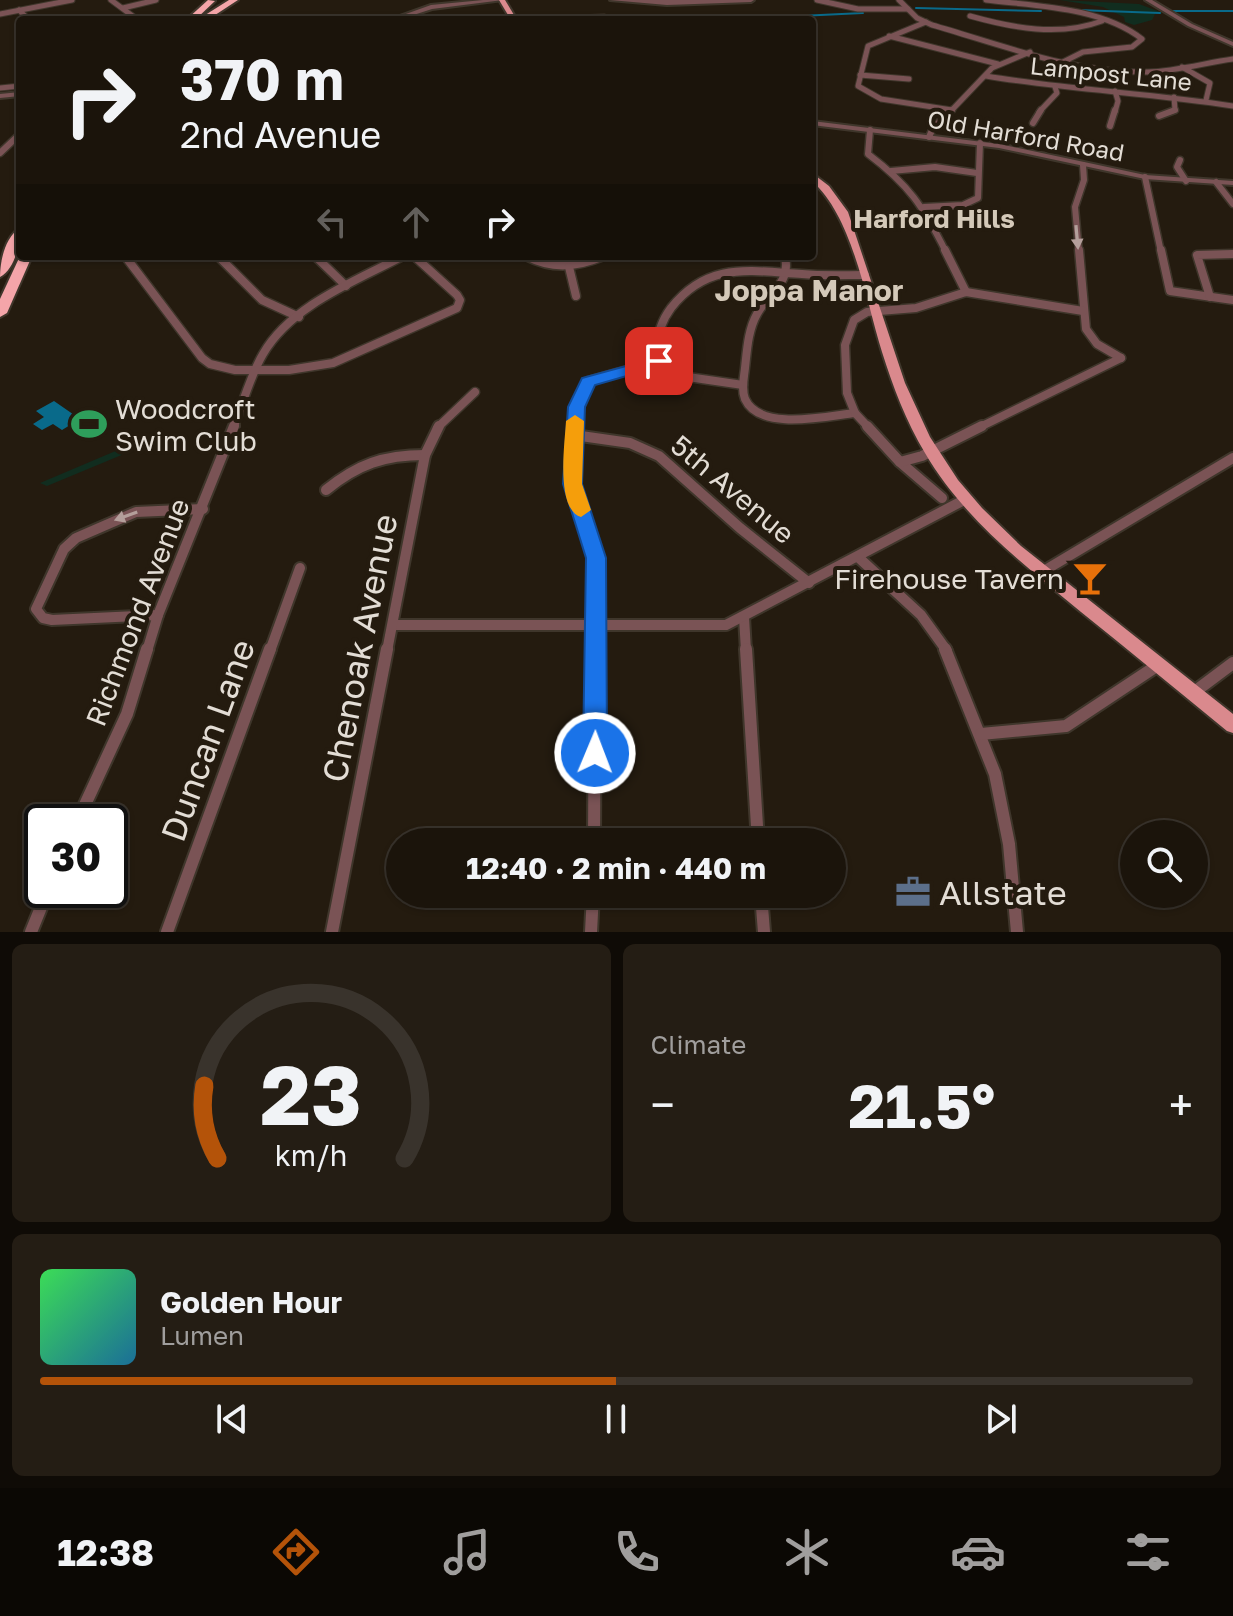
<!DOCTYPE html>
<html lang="en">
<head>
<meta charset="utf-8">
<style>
	:root { --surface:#1b140b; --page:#241d14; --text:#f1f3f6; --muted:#a09e9d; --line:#39332c; --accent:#b45309 }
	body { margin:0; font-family:"Golos Text",sans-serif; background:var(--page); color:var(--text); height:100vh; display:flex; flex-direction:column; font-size:30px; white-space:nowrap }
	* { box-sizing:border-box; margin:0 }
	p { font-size:26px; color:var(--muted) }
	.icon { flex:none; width:44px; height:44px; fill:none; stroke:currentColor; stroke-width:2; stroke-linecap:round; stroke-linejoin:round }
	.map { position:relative; height:932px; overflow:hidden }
	.sheet { display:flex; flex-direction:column; gap:12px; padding:12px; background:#0f0b06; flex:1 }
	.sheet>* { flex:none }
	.hud { position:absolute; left:16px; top:16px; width:800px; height:244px; border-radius:8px; box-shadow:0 2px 6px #0004,0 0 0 2px var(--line); background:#1b140b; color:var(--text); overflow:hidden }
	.tools { position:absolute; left:1120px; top:820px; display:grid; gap:16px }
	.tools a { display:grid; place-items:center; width:88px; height:88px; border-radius:50%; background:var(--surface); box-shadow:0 2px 6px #0004,0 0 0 2px var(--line); font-size:40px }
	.speed { position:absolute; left:24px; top:804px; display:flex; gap:16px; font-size:40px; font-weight:700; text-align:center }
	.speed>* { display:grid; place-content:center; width:104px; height:104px; border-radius:50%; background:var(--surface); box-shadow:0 2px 6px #0004,0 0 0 2px var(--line); line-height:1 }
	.speed .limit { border:4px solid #111; border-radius:12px; background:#fff; color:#111 }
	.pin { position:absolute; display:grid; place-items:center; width:68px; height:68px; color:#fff; margin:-34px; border-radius:16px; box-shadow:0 4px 12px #0006 }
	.me { position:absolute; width:88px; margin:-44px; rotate:1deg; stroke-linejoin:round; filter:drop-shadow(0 0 6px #0008) }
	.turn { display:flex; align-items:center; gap:28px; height:168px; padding:0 32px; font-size:36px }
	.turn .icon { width:104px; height:104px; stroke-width:2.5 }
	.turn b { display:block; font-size:56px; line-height:68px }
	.lanes { display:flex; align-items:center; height:76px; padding:0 32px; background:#0003; justify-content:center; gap:40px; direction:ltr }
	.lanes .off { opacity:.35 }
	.big { font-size:60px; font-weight:700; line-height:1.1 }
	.sheet .tile { flex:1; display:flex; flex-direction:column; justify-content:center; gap:12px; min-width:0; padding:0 28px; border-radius:12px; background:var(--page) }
	.sheet .dial { align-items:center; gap:0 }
	.dial svg { height:208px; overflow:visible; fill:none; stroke:var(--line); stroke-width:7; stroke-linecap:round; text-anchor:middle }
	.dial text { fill:var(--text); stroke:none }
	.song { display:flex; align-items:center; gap:24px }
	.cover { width:96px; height:96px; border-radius:12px; background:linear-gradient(135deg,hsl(130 70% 55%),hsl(200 70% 35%)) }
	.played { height:8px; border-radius:4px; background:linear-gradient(90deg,var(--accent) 50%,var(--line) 50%) }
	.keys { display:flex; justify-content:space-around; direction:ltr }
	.heat { display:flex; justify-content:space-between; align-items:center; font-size:44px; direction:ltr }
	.sheet .tiles { flex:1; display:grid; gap:12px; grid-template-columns:1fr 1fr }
	.tile:last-child { grid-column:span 2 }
	.trip { position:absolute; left:386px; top:828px; width:460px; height:80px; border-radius:40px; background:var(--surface); box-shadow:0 2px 6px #0004,0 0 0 2px var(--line); font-weight:700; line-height:80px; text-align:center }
	.dock { display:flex; height:128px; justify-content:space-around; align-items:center; background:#0b0804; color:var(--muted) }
	.dock .icon { width:56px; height:56px }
	.dock .active { color:var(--accent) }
	.dock b { font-size:36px; color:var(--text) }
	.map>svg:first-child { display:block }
</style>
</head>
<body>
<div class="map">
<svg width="1233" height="932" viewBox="0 0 1233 932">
	<rect width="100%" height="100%" fill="#241b0f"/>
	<!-- green -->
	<g fill="#112d1f">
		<path d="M1060,0L1139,4L1163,13L1155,14L1152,20L1134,25L1125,22L1124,17L1103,7Z"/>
		<path d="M151,436L165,437L47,486L40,483Z"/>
	</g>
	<!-- water -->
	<path fill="#096a8a" d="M54,401L80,419L62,430L53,424L42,430L33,424L44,417L36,411Z"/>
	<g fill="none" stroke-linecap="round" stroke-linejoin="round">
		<!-- stream -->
		<g stroke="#096a8a" stroke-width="2">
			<path d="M916,8L1041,11"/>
			<path d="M1077,10L1160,13"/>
			<path d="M1167,11H1233"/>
			<path d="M616,18L623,20"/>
			<path d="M713,20L863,13"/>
		</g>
		<!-- minor-far4 casing -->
		<g stroke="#3f362b" stroke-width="7">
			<g id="minor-far4">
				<path d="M111,0L138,20"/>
				<path d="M817,0L858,9H908"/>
				<path d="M899,0L917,18L932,25C1002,45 1075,74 1148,72C1176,71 1205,63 1233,59"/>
				<path d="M986,0C1036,6 1101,7 1142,39L1132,47L1083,52L1063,62"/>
				<path d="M123,8L156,0"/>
				<path d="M19,10L29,20"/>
				<path d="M0,14L72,0"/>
				<path d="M970,16C1013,28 1059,37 1102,21"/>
				<path d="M521,20L604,17"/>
				<path d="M926,22L868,46L858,86L881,99L952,110"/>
				<path d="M889,36L998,64"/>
				<path d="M1182,67L1210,83L1206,100"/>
				<path d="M860,75L909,79"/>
				<path d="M986,76C1068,90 1151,93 1233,106"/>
				<path d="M0,88L20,86"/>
				<path d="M950,112L992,68L1030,52"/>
				<path d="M1039,112L1057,93L1055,87"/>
				<path d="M1115,112L1118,101L1115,91"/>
				<path d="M1170,112L1175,110L1174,97"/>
			</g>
		</g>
		<!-- minor-far3 casing -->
		<g stroke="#3f362b" stroke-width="9">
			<g id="minor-far3">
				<path d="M1159,116L1175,110"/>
				<path d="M1033,123L1041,110"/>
				<path d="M1110,126L1115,110"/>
				<path d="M870,130L868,154C909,185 923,206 946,252"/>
				<path d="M929,137L933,128L952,110"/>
				<path d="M0,153L20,134"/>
				<path d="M1180,160L1177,167L1186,181"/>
				<path d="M891,171L935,167L977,173"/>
				<path d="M1145,177L1161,252"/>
				<path d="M1216,182L1233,204"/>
				<path d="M924,207L963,205L978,198L980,143"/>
				<path d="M1079,252L1075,207L1084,180L1083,165"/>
			</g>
		</g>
		<!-- minor-far2 casing -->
		<g stroke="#3f362b" stroke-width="11">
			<g id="minor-far2">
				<path d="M945,250L966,292"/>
				<path d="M1079,250L1086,329L1097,344L1121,358"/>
				<path d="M1161,250L1170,291L1233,300"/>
				<path d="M125,256L202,358L210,364L235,370H289L333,363L457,308L460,300L457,295L414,256"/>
				<path d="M218,256L262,300L299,317"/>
				<path d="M315,256L346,286"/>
				<path d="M526,256C553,270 577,267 604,256"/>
				<path d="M785,256C791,284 769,292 757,314C748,330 747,350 745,368C744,378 741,389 745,399C760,432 827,416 855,413"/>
				<path d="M569,267L576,296"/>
				<path d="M1210,297L1197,255L1233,254"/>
				<path d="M743,385L688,377L659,361C655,341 659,324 671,308C708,261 750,271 802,274C823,276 844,275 865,275"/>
				<path d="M233,428C243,404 250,376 263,354C291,305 356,281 403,256"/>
				<path d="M437,428L475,392"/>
				<path d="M575,428L576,407L588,381L659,361"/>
				<path d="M869,428L855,413L847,393L845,345L854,320L867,312L916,308L966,292L1083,311"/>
				<path d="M978,428L1121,358"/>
			</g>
		</g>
		<!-- minor-far1 casing -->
		<g stroke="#3f362b" stroke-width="14">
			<g id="minor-far1">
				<path d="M575,426L572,470L576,496L596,558L595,651"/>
				<path d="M867,426L900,462L942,498"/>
				<path d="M574,435L630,443L659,456L740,528L809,583"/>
				<path d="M900,462L922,456L982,426"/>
				<path d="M326,490C358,464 384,455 425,455"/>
				<path d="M858,557L921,615L947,651"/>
				<path d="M1042,572L1233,458"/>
				<path d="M158,615L52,620L43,618L36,609L64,549L76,538L136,512L203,509"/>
				<path d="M744,617L746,651"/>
				<path d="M393,625H726L966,499"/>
				<path d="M147,651L158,615L234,426"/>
				<path d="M270,651L300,568"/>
				<path d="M387,651L425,455L439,426"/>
			</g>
		</g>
		<!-- minor casing -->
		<g stroke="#3f362b" stroke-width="16">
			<g id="minor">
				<path d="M746,649L758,842"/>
				<path d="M945,649L995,774L1009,844L1017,932"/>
				<path d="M1193,693L1233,663"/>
				<path d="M981,734L1066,726L1158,665"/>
				<path d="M77,822L127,714L147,649"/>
				<path d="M594,842L595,649"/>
				<path d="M761,894L764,932"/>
				<path d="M31,932L48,890"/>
				<path d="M167,932L270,649"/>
				<path d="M332,932L387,649"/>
				<path d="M591,932L593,894"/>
			</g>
		</g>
		<!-- tertiary casing -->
		<g stroke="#3f362b" stroke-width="4">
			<g id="tertiary">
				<path d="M483,0H503L432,9L398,20H389L431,5Z"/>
				<path d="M610,0H754L751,2L667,5Z"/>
				<path d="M1145,0H1152L1192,24L1233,42V46L1188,26Z"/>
				<path d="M20,92V96L0,98V94Z"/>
				<path d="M812,121L999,144L1145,175L1233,181V185L1145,179L999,148L812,125Z"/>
			</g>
		</g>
		<!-- primary casing -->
		<g stroke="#3f362b" stroke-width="4">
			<g id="primary">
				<path d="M499,0H505L517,20H511Z"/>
				<path d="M812,173L829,186L848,212L905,383L930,437L958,480L982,508L1021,546L1233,714V733L1227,731C1178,691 1130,651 1081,612C1023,564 963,518 925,453C906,421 893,387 882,352C866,301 853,217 812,181Z"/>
			</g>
		</g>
		<!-- motorway casing -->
		<g stroke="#3f362b" stroke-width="4">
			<g id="motorway">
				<path d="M208,0L215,1L195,20H186Z"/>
				<path d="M229,0H238L209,19L202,17Z"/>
				<path d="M20,228C20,244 15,269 0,277C0,261 5,237 20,228Z"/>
				<path d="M20,256H32L7,313L0,317V299Z"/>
			</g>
		</g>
		<!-- minor-far4 -->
		<use href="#minor-far4" stroke="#7a5355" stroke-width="5"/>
		<!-- minor-far3 -->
		<use href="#minor-far3" stroke="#7a5355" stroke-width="6"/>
		<!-- minor-far2 -->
		<use href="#minor-far2" stroke="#7a5355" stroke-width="8"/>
		<!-- minor-far1 -->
		<use href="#minor-far1" stroke="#7a5355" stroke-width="10"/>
		<!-- minor -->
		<use href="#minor" stroke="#7a5355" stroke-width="12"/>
		<!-- tertiary -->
		<use href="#tertiary" fill="#7a5355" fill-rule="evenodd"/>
		<!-- primary -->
		<use href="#primary" fill="#da898d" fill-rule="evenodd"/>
		<!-- motorway -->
		<use href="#motorway" fill="#f4a5a9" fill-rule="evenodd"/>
	</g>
	<!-- one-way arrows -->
	<defs><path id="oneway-solid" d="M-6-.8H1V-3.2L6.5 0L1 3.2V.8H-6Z" transform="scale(2)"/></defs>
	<g fill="#b49f9b">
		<use href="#oneway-solid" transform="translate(1077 237) rotate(85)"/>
		<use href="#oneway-solid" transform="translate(126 516) rotate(160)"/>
	</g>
	<!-- route -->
	<path fill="#1a73e8" stroke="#114b97" stroke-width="2" d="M659,357L665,358V365L595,385L585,407L582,484L606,558L607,753L603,760L595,764L586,760L583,753L586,558L563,484L568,407L582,378Z"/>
	<!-- slow -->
	<path fill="#f59e0b" d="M575,415L584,421L582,484L591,510L581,517C555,509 565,442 566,421Z"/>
	<!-- icons -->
	<defs>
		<g id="stadium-bare" transform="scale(2.76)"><path d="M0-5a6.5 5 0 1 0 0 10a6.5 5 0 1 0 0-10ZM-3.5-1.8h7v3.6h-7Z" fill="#2e9e5b" stroke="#241b0f" stroke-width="2.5" paint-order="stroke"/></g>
		<g id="bar-bare" transform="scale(2.76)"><path d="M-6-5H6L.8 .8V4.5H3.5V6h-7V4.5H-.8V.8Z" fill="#e8710a" stroke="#241b0f" stroke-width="2.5" paint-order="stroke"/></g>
		<g id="office-bare" transform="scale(2.76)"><path d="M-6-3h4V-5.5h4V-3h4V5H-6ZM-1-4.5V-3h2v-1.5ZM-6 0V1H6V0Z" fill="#5c6f8a" stroke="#241b0f" stroke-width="2.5" paint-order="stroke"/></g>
	</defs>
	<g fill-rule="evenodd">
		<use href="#stadium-bare" x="89" y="424"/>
		<use href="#bar-bare" x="1090" y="578"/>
		<use href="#office-bare" x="913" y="892"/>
	</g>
	<g text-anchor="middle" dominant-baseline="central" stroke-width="8" stroke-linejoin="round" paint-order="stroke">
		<!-- far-street labels -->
		<g font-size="24" fill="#e3ddd5" stroke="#241b0f">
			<text transform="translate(1111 73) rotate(6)">Lampost Lane</text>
			<text transform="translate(1026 135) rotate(10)">Old Harford Road</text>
		</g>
		<!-- far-neighbourhood labels -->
		<g font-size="26" font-weight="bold" fill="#d4c9b9" stroke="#241b0f">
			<text x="934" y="218">Harford Hills</text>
		</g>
		<!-- poi labels -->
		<g font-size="28" fill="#e3ddd5" stroke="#241b0f" text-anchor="start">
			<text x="115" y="408">Woodcroft<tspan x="115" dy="32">Swim Club</tspan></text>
			<text x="1064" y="578" text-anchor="end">Firehouse Tavern</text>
		</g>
		<!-- street labels -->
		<g font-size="28" fill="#e3ddd5" stroke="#241b0f">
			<text transform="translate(733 489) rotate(40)">5th Avenue</text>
			<text transform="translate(137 612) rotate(-69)">Richmond Avenue</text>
		</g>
		<!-- neighbourhood labels -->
		<g font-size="30" font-weight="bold" fill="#d4c9b9" stroke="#241b0f">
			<text x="809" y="290">Joppa Manor</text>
		</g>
		<!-- near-street labels -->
		<g font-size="34" fill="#e3ddd5" stroke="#241b0f">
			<text transform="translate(359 648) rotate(-79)">Chenoak Avenue</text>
			<text transform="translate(207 740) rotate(-70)">Duncan Lane</text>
		</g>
		<!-- near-poi labels -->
		<g font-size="34" fill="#e3ddd5" stroke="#241b0f" text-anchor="start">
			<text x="939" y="892">Allstate</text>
		</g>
	</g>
</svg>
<div class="tools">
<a><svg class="icon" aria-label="search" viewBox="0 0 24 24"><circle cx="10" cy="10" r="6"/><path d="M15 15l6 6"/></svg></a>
</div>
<div class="speed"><div class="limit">30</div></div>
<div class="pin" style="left:659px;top:361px;background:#d93025"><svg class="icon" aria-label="arrive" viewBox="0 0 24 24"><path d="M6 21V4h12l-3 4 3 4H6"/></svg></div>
<svg class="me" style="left:595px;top:753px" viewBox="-20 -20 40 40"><circle r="17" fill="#1a73e8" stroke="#fff" stroke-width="3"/><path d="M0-11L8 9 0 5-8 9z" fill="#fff"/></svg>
<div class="trip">12:40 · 2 min · 440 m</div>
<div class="hud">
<div class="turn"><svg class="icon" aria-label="right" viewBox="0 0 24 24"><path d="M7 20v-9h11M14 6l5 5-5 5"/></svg><div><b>370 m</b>2nd Avenue</div></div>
<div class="lanes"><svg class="icon off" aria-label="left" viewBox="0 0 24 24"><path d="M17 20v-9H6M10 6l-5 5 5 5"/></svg><svg class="icon off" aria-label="ahead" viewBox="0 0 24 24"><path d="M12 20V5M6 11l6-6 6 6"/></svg><svg class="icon" aria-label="right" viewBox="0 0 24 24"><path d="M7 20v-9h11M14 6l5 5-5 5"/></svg></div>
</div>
</div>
<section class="sheet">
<div class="tiles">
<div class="tile dial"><svg viewBox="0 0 100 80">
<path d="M14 69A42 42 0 1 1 86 69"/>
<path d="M14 69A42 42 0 0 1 9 41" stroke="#b45309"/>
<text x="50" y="56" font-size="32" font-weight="700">23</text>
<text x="50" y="72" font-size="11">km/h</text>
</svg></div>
<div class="tile"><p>Climate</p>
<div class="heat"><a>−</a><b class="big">21.5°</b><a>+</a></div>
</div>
<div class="tile">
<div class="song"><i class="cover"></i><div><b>Golden Hour</b><p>Lumen</p></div></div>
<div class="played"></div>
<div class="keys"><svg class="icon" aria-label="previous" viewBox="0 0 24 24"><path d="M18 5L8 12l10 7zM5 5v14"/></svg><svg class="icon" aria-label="pause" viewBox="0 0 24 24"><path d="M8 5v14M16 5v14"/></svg><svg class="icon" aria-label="next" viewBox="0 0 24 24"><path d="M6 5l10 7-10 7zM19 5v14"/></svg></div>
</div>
</div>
</section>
<nav class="dock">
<b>12:38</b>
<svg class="icon active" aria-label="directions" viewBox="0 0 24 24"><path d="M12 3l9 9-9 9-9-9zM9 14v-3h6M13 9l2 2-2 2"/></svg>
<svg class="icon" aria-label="music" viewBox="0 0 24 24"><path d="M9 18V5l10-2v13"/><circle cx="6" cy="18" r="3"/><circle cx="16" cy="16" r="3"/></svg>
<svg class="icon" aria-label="phone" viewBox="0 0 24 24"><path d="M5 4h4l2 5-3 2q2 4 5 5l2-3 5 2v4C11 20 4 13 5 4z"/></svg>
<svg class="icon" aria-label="climate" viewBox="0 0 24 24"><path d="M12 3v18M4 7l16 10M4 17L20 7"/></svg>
<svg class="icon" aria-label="car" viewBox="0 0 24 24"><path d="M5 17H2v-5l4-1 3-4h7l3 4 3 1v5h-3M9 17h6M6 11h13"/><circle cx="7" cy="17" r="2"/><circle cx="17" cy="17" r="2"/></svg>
<svg class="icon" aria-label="filters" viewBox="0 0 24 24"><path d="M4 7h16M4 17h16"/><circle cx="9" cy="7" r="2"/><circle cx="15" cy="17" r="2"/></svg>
</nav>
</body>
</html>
